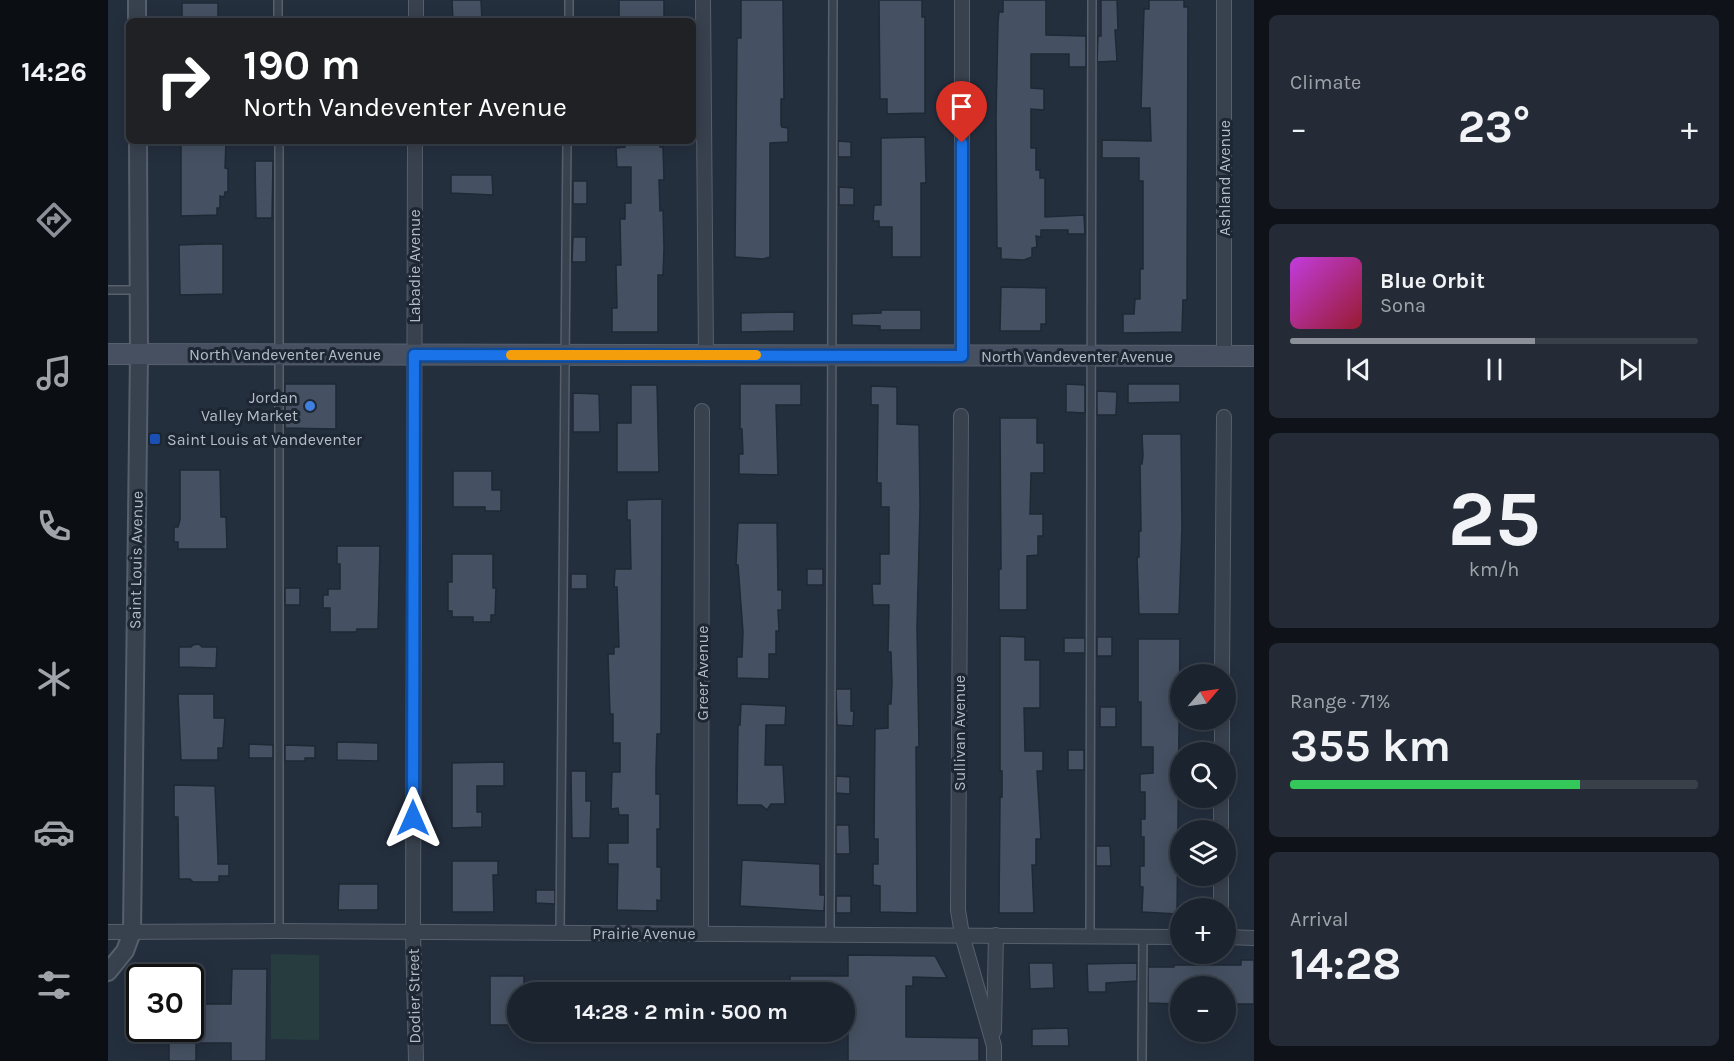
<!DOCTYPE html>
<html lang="en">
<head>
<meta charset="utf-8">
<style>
	:root { --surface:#1b232e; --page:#242b36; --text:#f1f3f6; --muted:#a0a4aa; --line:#39404a; --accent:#8c9099 }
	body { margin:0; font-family:Karla,sans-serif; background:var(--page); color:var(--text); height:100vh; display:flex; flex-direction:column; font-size:22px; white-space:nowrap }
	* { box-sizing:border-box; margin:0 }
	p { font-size:20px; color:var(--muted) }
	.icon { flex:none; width:33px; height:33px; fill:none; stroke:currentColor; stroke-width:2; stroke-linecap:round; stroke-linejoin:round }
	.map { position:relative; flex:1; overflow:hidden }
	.side { display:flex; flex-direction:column; gap:15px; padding:15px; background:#0f1319; width:480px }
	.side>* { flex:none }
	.guide { position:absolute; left:18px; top:18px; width:570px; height:126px; border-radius:9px; box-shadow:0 3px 15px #0003,0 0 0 2px var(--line); background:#202124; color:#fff; overflow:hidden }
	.needle { width:39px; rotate:61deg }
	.buttons { position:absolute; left:1062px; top:664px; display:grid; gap:12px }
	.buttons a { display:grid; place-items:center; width:66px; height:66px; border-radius:50%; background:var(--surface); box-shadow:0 3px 15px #0003,0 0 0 2px var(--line); font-size:30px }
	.speed { position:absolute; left:18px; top:964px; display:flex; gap:12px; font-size:30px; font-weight:700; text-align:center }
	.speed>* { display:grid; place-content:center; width:78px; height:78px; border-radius:50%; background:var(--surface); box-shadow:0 3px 15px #0003,0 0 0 2px var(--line); line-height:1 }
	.speed .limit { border:3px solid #111; border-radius:9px; background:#fff; color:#111 }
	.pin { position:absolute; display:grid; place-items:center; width:51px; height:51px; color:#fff; margin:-62px -26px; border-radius:50% 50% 50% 0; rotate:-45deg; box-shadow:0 0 6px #0007 }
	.pin .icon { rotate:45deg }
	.me { position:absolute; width:66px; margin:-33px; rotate:0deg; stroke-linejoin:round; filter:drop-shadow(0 0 4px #0008) }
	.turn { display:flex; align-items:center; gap:21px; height:126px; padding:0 18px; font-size:27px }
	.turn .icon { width:78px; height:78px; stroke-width:2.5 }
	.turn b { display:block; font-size:42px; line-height:51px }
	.big { font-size:45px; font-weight:700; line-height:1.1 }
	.side .card { flex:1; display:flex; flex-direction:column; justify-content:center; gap:9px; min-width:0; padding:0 21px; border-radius:9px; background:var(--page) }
	.side .dial { align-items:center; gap:0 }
	.dial b { font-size:78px; line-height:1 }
	.song { display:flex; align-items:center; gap:18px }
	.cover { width:72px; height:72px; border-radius:9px; background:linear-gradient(135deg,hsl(290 70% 55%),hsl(350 70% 35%)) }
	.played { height:6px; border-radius:3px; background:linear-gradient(90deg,var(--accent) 60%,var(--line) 60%) }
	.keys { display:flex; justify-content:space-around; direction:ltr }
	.heat { display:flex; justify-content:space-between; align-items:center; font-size:33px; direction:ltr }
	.charge { height:9px; border-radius:4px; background:linear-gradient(90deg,#34c759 71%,var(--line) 0) }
	.trip { position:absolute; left:399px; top:982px; width:348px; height:60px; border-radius:30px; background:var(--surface); box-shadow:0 3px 15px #0003,0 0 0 2px var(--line); font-weight:700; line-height:60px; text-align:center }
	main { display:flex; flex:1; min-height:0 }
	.tab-bar { display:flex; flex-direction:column; width:108px; justify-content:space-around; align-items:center; background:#0b0e12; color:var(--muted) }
	.tab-bar .icon { width:42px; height:42px }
	.tab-bar .on { color:var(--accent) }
	.tab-bar b { font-size:27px; color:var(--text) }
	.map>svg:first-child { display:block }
</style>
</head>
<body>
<main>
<nav class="tab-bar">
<b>14:26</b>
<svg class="icon on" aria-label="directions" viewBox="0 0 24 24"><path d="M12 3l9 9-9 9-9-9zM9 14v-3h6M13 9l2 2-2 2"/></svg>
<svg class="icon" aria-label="music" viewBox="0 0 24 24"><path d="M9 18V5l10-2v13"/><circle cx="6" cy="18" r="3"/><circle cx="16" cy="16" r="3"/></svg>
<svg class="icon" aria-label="phone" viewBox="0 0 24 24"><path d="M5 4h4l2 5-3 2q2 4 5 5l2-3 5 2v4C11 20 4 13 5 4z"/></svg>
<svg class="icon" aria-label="climate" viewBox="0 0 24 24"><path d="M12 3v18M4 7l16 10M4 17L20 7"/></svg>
<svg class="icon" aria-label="car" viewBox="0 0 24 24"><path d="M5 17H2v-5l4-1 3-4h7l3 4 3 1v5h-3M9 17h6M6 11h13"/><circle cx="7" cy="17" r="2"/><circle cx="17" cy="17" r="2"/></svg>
<svg class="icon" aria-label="filters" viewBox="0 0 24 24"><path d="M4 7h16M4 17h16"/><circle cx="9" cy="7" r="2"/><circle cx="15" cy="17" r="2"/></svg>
</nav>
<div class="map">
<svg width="1146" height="1061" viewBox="0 0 1146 1061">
	<rect width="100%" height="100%" fill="#242f3e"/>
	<!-- green -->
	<path fill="#263c3f" d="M163,954L211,955V1040L163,1039Z"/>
	<!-- building -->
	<g fill="#455162" stroke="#1f2835" stroke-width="1.5">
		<path d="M344,0H373L374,21H345Z"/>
		<rect x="511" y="0" width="45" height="21"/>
		<path d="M633,0H675L676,99H673V125L674,127L680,128V142L662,143V257L655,259L627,257L629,38H633Z"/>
		<path d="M771,0H814V17H817V113L779,114V99H772Z"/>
		<path d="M895,0H938V35L978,36V67H961V54H923V88L936,89V110L923,109V148H928V170H932V178H937V217L976,215L977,234H960V230H933V237L928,236L929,247L924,248V257L916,260L893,259V248H889L888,117L890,22L891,12H895Z"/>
		<path d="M993,0H1009L1010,30H1007L1009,61L989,62L990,36H993Z"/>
		<path d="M1041,0H1076V7H1080L1079,300H1075L1074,332L1015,333V314H1026L1027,299H1032V269H1035V181H1031V158H994V140L1043,141L1042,108H1033L1036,9H1041Z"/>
		<path d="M74,3H110V20L74,21Z"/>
		<path d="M817,137L818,183H813V257H784V227H771V221H765L766,205H773V138Z"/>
		<path d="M73,141H118L117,168L120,169V192H117L116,197L112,196V208H109V215L73,216Z"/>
		<path d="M517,141H552V147H555L556,180H551L552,211L555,210L556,248L555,275H550V332H504V308H509L508,265H513L512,219H517V203H523V167H509L508,148L517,147Z"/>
		<path d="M730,141L743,142V157H730Z"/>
		<path d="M147,161H165L164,218H148Z"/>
		<path d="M343,175H384L385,195L343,193Z"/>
		<rect x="465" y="181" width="14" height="23"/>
		<path d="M731,187L746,188V205H731Z"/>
		<path d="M465,237H478V262H464Z"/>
		<path d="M97,244H115V294L72,295L71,245Z"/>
		<path d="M893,287L938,288V324H933V331H892Z"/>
		<path d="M773,310H813V330H772V326L744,325V314L773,313Z"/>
		<path d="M686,312V331L633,332V313Z"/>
		<path d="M177,384H228V429L177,428Z"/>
		<path d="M632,384H693V405H668L670,475L631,474V454H635L634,429H632Z"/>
		<path d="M958,384L977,385V413L958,412Z"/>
		<path d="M1020,384H1072V402L1020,403Z"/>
		<path d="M523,385H549L551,472H509V423H523Z"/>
		<path d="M763,386L789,387V424L811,425L812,507L809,628L811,747H808L809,913L772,912V886L765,885V864H770V839H766L767,729L780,728V704H783L784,683L783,652H780L781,605H765L764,584H772V554H781V507H773V483H769L770,405H763Z"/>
		<path d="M989,391L1009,392L1008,415H989Z"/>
		<path d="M465,393L491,394L492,432H465Z"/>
		<path d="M892,418H929V443H936V473H923L922,514H935V536H930V555L919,556V610H891V569H893Z"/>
		<path d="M1034,434H1073L1074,527L1071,614H1031L1029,557H1031V531H1033L1032,464H1034L1035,456Z"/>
		<path d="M72,470H112L113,517H118L119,549H70V542H66V527H70L72,520Z"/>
		<path d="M345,471H384V490H393V511H377V507H345Z"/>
		<path d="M554,499L553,734H549L548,769V794H552V829H549V867H553V901L549,900V911L509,910L510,864H500V843H520V815H511L510,808L503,809L504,772H512V743H505V714H502L500,654H506V647H511L509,587H506L507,569H523L522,520H519V500Z"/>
		<path d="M630,523H669L670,590H674V610H670L671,631H668V654H661V679L629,678V657H634L635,632L630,565H628Z"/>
		<path d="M229,546H272L270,629H249L248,632H222V608H215V595H220V589H232V564H229Z"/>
		<path d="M344,554H385V588H388L387,615H383V622H365V617H344V611H340V582H344Z"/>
		<rect x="699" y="569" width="16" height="16"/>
		<rect x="463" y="574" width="16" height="15"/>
		<rect x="177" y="588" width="15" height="17"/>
		<path d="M892,636L917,637V660H932V708H916L917,751H935V771H929L933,839H928V865H924L926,913H891L892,797H894V771H892Z"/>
		<rect x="989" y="637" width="15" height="19"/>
		<rect x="956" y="638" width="21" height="15"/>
		<path d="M1030,639H1072L1069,914L1034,912L1035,887H1032V866H1036V837H1033V819H1037V792H1032V774L1045,773V747H1033V702H1030Z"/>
		<path d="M91,644L94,647H109L108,668L71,667V647H83L85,645Z"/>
		<path d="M728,689H743V711H746L745,726L729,725Z"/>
		<path d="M70,694H106V718H117L115,748H110V760H73Z"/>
		<path d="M633,704L678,706L677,725H658L657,765H675L677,804H663L659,810L653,805H629L630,725H632Z"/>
		<rect x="992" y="707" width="16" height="20"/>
		<path d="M229,742L270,743V761L229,760Z"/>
		<path d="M141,744L165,745V758H141Z"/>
		<path d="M177,745L207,746V758H197V761H177Z"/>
		<rect x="960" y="750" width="16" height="20"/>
		<path d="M396,762V786H369V812H374V827L344,828V763Z"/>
		<path d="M463,771H478V801H483L482,838H464Z"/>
		<path d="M728,776L742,777V794L728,793Z"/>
		<path d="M66,785L107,786L110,860V864H121V876H111V882H85L82,879H71L70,817H66Z"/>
		<path d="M728,825H741L742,854H728Z"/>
		<path d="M988,846H1002L1003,866H988Z"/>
		<path d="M634,860L712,864V895H717L716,911L632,906Z"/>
		<path d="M344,861H390V875H385L386,912H344Z"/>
		<path d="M231,884H270V910H230Z"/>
		<path d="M428,890H447V904L428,903Z"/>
		<rect x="728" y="896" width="15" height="17"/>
		<path d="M740,955L827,956L839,978L805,977V986H798V1037L871,1038V1061H740V993H682V976H740Z"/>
		<path d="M1133,960H1146V1004H1118V987H1072V1004L1040,1003V967H1066V965H1133Z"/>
		<path d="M921,963H945L946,988L922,989Z"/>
		<path d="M1029,963V981L998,983V992H980L979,964Z"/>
		<path d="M124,969H159L158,1061H123V1043H88V1061H61V1029H82L84,1004H123Z"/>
		<path d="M382,976H416V993H410V1025H382Z"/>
		<path d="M960,1028L961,1046H924V1029Z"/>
	</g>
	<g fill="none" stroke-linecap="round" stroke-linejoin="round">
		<!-- service casing -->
		<g stroke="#565f6c" stroke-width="10">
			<g id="service">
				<path d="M170,0V21"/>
				<path d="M461,21V0"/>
				<path d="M171,141V931"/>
				<path d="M0,290H31"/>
				<path d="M452,933L459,141"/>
				<path d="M722,935L725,0"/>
				<path d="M982,936L984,0"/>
				<path d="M1034,1061L1035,937"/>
			</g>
		</g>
		<!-- minor casing -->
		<g stroke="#565f6c" stroke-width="16">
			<g id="minor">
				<path d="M595,0L598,355"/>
				<path d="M308,21V0"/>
				<path d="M307,141L305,932L308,1061"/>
				<path d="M854,356V0"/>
				<path d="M1116,356V0"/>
				<path d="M853,416L850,910L854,935L886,1046V1061"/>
				<path d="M1114,675L1116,417"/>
				<path d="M1114,753V720"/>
				<path d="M1113,831V798"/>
				<path d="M1113,909V876"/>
				<path d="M0,932L171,931L1072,937"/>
				<path d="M593,934L594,411"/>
				<path d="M1118,937L1146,938"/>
				<path d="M886,1031L888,935"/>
			</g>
		</g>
		<!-- tertiary casing -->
		<g stroke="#565f6c" stroke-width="20">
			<g id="tertiary">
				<path d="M29,0V21"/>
				<path d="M0,972L17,951L24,932L31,353L30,141"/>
			</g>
		</g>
		<!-- secondary casing -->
		<g stroke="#565f6c" stroke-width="22">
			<path id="secondary" d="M0,354L1146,356"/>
		</g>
		<!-- service -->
		<use href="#service" stroke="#38414e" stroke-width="7"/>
		<!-- minor -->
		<use href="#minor" stroke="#38414e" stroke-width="14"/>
		<!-- tertiary -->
		<use href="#tertiary" stroke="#38414e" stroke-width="16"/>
		<!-- secondary -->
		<use href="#secondary" stroke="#465061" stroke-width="20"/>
	</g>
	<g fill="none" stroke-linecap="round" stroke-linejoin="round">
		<!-- route casing -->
		<g stroke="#114b97" stroke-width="15">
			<path id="route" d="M305,818L306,355L854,356V143"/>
		</g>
		<!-- route -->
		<use href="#route" stroke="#1a73e8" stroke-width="10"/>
		<!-- slow -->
		<path stroke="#f59e0b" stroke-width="10" d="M403,355H648"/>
	</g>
	<!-- markers -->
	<circle fill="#3f7fe0" stroke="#1d2633" stroke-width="2" cx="202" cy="406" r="6"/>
	<rect fill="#1a4fb4" stroke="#1d2633" stroke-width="2" x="41" y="433" width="12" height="12" rx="3"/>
	<g text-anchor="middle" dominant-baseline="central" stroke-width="6" stroke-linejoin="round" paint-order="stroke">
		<!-- street labels -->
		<g font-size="16" fill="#b4bcc9" stroke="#1d2633">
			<text transform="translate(1116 178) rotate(-90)">Ashland Avenue</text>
			<text transform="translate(306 266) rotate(-90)">Labadie Avenue</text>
			<text x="177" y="354">North Vandeventer Avenue</text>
			<text x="969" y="356">North Vandeventer Avenue</text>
			<text transform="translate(28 560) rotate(-89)">Saint Louis Avenue</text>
			<text transform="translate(594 673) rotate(-90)">Greer Avenue</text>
			<text transform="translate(851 733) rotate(-90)">Sullivan Avenue</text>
			<text x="536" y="933">Prairie Avenue</text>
			<text transform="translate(306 996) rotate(-91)">Dodier Street</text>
		</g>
		<!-- poi labels -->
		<g font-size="16" fill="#b4bcc9" stroke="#1d2633" text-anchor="end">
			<text x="190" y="397">Jordan<tspan x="190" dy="18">Valley Market</tspan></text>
			<text x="59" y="439" text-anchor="start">Saint Louis at Vandeventer</text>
		</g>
	</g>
</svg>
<div class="buttons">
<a><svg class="needle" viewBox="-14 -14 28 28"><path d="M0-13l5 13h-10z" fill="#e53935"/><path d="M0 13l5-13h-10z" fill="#a0a4aa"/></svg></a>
<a><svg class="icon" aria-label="search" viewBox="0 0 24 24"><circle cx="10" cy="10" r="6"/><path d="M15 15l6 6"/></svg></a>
<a><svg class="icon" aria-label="layers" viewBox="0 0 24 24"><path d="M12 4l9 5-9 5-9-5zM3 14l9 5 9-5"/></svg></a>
<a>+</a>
<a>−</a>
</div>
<div class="speed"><div class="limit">30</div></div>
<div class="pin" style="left:854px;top:143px;background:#d93025"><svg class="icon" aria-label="arrive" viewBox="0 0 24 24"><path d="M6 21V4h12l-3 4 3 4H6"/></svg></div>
<svg class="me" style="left:305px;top:818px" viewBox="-20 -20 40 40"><path d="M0-17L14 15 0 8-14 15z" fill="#1a73e8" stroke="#fff" stroke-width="4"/></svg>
<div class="trip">14:28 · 2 min · 500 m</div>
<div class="guide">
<div class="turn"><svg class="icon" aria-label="right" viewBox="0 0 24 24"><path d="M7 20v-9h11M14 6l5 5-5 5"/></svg><div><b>190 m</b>North Vandeventer Avenue</div></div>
</div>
</div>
<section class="side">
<div class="card"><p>Climate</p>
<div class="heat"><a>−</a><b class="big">23°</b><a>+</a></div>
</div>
<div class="card">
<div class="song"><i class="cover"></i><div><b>Blue Orbit</b><p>Sona</p></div></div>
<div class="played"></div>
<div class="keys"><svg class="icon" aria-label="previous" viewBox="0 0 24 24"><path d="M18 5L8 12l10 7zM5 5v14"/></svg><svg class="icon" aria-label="pause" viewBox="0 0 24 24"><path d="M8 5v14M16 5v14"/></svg><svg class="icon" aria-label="next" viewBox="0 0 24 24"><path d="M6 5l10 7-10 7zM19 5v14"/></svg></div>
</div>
<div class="card dial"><b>25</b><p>km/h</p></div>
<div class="card"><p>Range · 71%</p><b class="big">355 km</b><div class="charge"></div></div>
<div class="card"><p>Arrival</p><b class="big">14:28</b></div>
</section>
</main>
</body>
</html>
